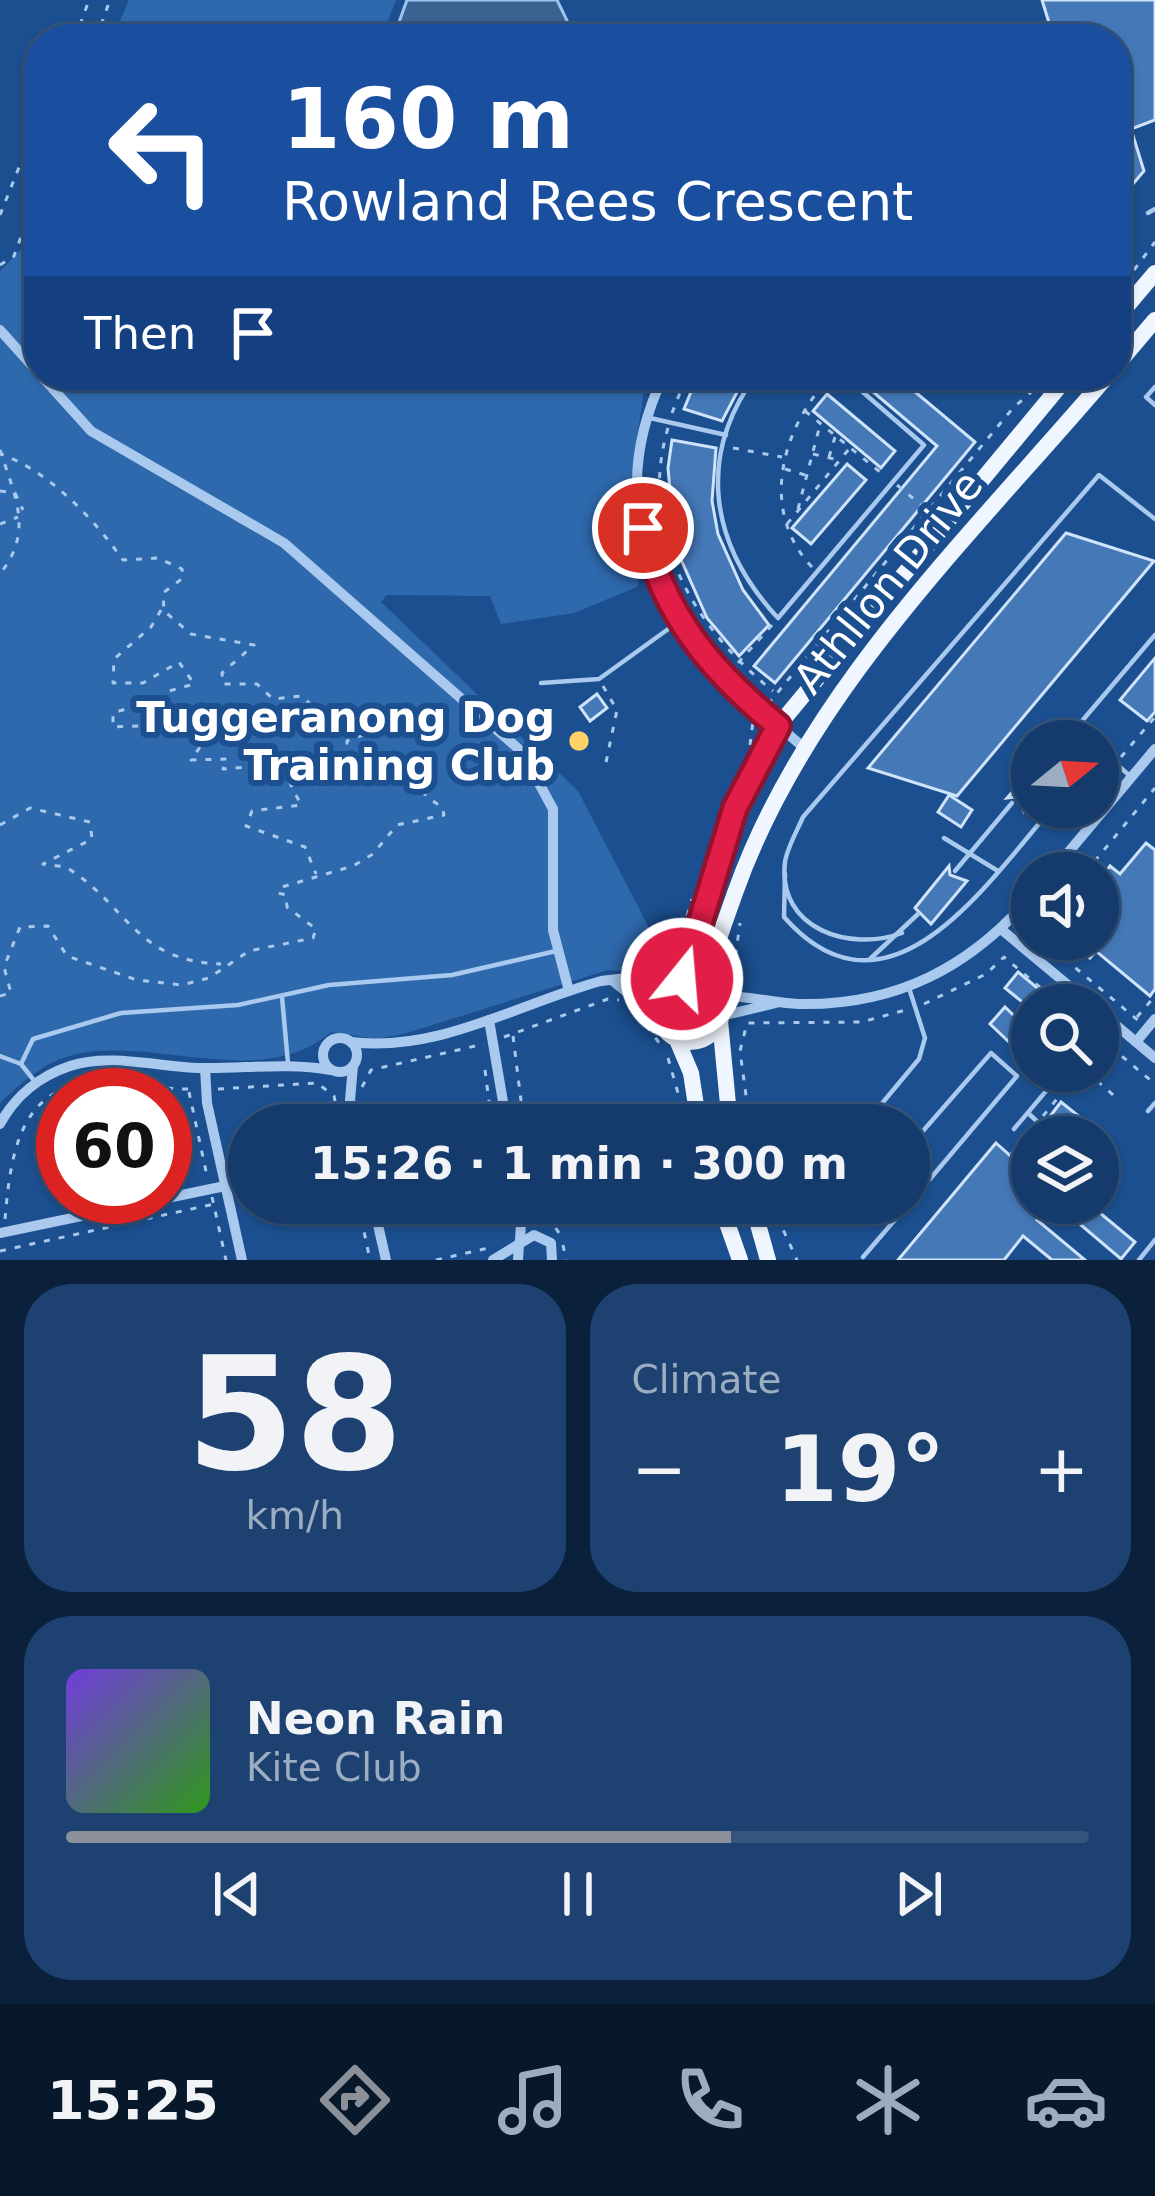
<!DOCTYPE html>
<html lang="en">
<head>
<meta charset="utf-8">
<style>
	:root { --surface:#143b6b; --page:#1d4271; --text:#f1f3f6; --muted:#9dadc1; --line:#33557e; --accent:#8c9099 }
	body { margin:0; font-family:"DejaVu Sans",sans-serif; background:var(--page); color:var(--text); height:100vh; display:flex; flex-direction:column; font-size:45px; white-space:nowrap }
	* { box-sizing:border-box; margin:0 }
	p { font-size:39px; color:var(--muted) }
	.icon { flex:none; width:66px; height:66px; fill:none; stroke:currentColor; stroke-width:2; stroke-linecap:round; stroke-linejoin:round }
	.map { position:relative; height:1260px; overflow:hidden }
	.sheet { display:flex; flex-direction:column; gap:24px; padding:24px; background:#0b203b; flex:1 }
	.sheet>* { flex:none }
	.guide { position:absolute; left:24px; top:24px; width:1107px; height:366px; border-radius:48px; box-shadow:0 3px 9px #0004,0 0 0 3px var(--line); background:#1a4fa0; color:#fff; overflow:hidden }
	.needle { width:78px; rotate:72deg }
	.fabs { position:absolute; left:1011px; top:720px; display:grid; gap:24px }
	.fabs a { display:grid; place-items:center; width:108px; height:108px; border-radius:50%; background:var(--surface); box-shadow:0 3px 9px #0004,0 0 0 3px var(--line); font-size:60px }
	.speed { position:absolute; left:36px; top:1068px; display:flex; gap:24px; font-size:60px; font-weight:700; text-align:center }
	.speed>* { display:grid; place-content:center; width:156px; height:156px; border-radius:50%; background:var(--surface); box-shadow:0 3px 9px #0004,0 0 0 3px var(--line); line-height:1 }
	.speed .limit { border:18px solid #d22; background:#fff; color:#111 }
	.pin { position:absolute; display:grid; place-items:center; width:102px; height:102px; color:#fff; margin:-51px; border:6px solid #fff; border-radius:50%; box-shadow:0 3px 12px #0007 }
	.me { position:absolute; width:132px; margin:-66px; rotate:17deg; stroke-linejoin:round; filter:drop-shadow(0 0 9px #0008) }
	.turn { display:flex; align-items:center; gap:42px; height:252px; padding:0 60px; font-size:54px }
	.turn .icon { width:156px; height:156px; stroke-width:2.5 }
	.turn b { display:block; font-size:84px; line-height:102px }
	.then { display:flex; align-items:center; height:114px; padding:0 60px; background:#0003; gap:24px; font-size:45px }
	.big { font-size:90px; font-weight:600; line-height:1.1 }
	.sheet .card { flex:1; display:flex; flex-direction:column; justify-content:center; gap:18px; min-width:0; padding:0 42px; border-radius:48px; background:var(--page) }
	.sheet .dial { align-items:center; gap:0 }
	.dial b { font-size:156px; line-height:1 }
	.song { display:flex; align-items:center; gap:36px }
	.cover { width:144px; height:144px; border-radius:18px; background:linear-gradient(135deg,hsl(260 70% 55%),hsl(110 70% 35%)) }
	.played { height:12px; border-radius:6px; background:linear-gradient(90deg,var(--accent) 65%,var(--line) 65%) }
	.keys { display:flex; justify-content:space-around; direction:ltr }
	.heat { display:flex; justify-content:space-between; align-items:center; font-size:66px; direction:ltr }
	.sheet .tiles { flex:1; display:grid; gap:24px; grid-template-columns:1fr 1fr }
	.card:last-child { grid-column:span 2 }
	.trip { position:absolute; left:228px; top:1104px; width:702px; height:120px; border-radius:60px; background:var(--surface); box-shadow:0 3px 9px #0004,0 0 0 3px var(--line); font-weight:600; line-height:120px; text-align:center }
	.tabs { display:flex; height:192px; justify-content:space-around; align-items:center; background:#08182b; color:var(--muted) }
	.tabs .icon { width:84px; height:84px }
	.tabs .current { color:var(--accent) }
	.tabs b { font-size:54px; color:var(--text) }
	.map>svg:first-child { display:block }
</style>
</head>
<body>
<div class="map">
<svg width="1155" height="1260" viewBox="0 0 1155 1260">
	<rect width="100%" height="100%" fill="#1b4f8f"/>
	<!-- green -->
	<g fill="#2e69ad">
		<path d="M129,0H396L381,39H112Z"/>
		<path d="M39,231V375H646L626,518L639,586L574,613L501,624L490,596L387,595L381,602L578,791L657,943L676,936L666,974L608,970L407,1033L377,1039L331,1032C262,1091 158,1037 77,1054C45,1061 23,1081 0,1103V271Z"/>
	</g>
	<!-- water -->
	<path fill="#3c6290" stroke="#9cc4f0" stroke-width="3" d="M407,0H557L576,39H393Z"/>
	<!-- building -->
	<g fill="#4478b7" stroke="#cfe3fa" stroke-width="3">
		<path d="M1042,0H1155V120L1131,129L1144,171L1116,204V39H1054Z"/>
		<path d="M698,375H746L722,421L684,409Z"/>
		<path d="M853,375H895L975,442L775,683L754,666L937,446Z"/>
		<path d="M827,394L895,451L881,468L813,411Z"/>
		<path d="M672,440L716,448L712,501L718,534L743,590L769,625L739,656L707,618L675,546L668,468Z"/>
		<path d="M847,464L866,480L811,544L792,528Z"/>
		<path d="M1066,533L1154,561L957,796L868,768Z"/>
		<path d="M1155,658V712L1147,721L1120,700Z"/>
		<path d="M597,694L607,708L590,721L580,707Z"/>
		<path d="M1032,769V803L1024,812L1015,797L1007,798Z"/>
		<path d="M949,795L972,810L961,827L938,812Z"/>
		<path d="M1146,843L1155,850V989L1150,996L1096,951L1090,958L1081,950L1087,944L1081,939H1098V882L1110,866L1120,874Z"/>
		<path d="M949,866L950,875L967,881L931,924L915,908Z"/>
		<path d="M1018,972L1058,1005H1026L1005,988Z"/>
		<path d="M1005,1007L1032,1033L1027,1059L990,1024Z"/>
		<path d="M1061,1102L1086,1122L1076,1135L1051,1115Z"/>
		<path d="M996,1143L1013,1158L1025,1144L1032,1149V1203H1051L1037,1220L1085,1260H1052L1023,1236L1004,1260H898Z"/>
		<path d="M1055,1203H1088L1135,1242L1121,1259Z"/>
	</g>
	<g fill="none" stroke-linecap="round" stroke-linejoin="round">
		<!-- path -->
		<g stroke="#a9c9ee" stroke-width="3" stroke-dasharray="6 9" stroke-linecap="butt">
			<path d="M75,39L89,0"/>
			<path d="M96,39L110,0"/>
			<path d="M0,215L39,117"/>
			<path d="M0,265L14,256L39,187"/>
			<path d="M1116,294L1155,242"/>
			<path d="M805,411L885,476"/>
			<path d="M672,413L687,375"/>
			<path d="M668,428C637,532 694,628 773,691"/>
			<path d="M733,448L782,457"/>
			<path d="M0,450C15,497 34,531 0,574"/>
			<path d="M813,454L838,460"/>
			<path d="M829,457L835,437"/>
			<path d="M785,469L805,475"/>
			<path d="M897,485L927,510"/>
			<path d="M0,491L15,493L23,510"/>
			<path d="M798,509L820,425"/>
			<path d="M0,524L18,517"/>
			<path d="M787,524L849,449"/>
			<path d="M812,567C758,510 782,426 832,375"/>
			<path d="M161,610L151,627L114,659L113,683H143L179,662L194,684L169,691L149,709L139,705L113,713V727L160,725L208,707L231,713L239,727L207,737L191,760L227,759L223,769L259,766L285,773L301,805L252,811L246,826L305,847L316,874"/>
			<path d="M738,663L773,624"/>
			<path d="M603,686L617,710L605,767"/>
			<path d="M768,704L1013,408L1045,380"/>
			<path d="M750,745L753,721"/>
			<path d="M1121,757L1155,717"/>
			<path d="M1098,785L1111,769"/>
			<path d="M0,825L30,808L90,822L92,839L43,864C51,867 61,864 69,869C129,908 136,961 221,964"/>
			<path d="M1085,873L1155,788"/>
			<path d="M1020,921L1032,932"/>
			<path d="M683,930L692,899"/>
			<path d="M1041,939L1140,1022"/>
			<path d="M648,970L678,946"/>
			<path d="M738,985L734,967L740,923"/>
			<path d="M0,996L11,993L4,967L20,927L48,926L67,956L137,980L182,985L209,978L249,951L313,938L316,929L287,907L286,895L278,893L282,887L353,866L373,854L397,825L444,815L442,807C394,777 411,751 347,755V741L379,729L375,716L353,715L344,706L315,708L301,696L273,699L257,684H223L222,673L254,645L191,634L164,611L163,593L183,578L182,569L158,558L123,560C94,519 50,472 1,454"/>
			<path d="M924,1004L986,974L1004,957L1061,1005"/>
			<path d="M637,1014L664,1049"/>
			<path d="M1137,1017L1155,996"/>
			<path d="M513,1036L524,1125"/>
			<path d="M504,1037L608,999L619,1000"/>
			<path d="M1099,1037L1155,1084"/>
			<path d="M668,1058L680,1100"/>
			<path d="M485,1070L492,1125"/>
			<path d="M1086,1071L1119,1100"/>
			<path d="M362,1087L371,1070L484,1044"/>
			<path d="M218,1089L317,1083L334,1096L340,1125"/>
			<path d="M189,1092L207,1176"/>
			<path d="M1043,1116L1080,1071"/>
			<path d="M750,1125L740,1051L747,1023L862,1022L909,1009"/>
			<path d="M1010,1155L1033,1128"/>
			<path d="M212,1197L226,1260"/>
			<path d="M358,1203L370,1260"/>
			<path d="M506,1203L509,1215"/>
			<path d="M539,1203L561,1236"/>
			<path d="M771,1203L797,1260"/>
			<path d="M5,1219C11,1149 21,1077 111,1083C140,1084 168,1090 196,1089"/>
			<path d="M563,1245L566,1260"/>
			<path d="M0,1251L214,1204"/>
			<path d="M436,1260L493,1247"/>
		</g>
		<!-- service -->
		<g stroke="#a9c9ee" stroke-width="4.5">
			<path d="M1148,213L1155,209"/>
			<path d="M756,375C695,458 711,546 778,618L924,445L843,375"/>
			<path d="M1155,387L1146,397L1155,405"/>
			<path d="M650,418L726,435"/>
			<path d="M541,683L599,679L678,622"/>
			<path d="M1065,741L1155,635"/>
			<path d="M1098,755L1102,751L1131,777"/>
			<path d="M944,838L998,871"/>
			<path d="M955,871L1012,803"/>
			<path d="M785,874L784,917C888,1035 987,883 1053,807"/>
			<path d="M902,933C851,952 777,930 785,862C787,848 797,831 803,817L1099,475L1155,519"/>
			<path d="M870,959L918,914"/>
			<path d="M282,997L288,1063"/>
			<path d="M1098,1030L1108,1019"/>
			<path d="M0,1056L21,1064L36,1083"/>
			<path d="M21,1064L33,1039L121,1013L238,1005L329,985L452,975L556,951"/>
			<path d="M1148,1111L1155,1103"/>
			<path d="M1028,1113L1054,1137"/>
			<path d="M864,1125L919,1059L925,1038L909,988"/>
			<path d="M1014,1129L1063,1071"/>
			<path d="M909,1147L991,1053L1017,1076L930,1179L909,1161"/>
			<path d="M875,1203L894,1218"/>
			<path d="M863,1257L930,1179"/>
			<path d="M1139,1260L1155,1240"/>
		</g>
		<!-- minor -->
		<g stroke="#a9c9ee" stroke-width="10">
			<path d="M0,330L91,431L284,543L522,752L553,809V930L569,991"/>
			<path d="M664,375C587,534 686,649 802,746"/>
			<path d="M1051,873L1155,749"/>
			<path d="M1002,930L1092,1005"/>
			<path d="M613,981L658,1017"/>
			<path d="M718,996C748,995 771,1003 799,1004C896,1006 971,967 1032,895"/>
			<path d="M1098,1010L1155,1058"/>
			<path d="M721,1016L776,1003"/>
			<path d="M489,1020L507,1125"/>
			<circle cx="340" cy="1055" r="17"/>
			<path d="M351,1042C438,1053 520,1003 601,981L626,978L670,985"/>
			<path d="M1136,1042L1155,1019"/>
			<path d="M353,1066L350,1100L356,1125"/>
			<path d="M205,1068L207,1103L242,1260"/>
			<path d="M0,1124C15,1096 40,1076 70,1066C109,1053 160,1067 200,1068C245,1069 286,1062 331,1070"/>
			<path d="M373,1203L386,1260"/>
			<path d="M0,1233L225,1186"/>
			<path d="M520,1241L522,1203"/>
			<path d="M493,1260L519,1244"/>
			<path d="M518,1260L519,1244L534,1235L551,1243L552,1260"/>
		</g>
		<!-- primary -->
		<g stroke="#f0f6ff" stroke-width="16">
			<path d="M1116,319L1155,273"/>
			<path d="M1116,366L1155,320"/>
			<circle cx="690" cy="1010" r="32"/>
			<path d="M676,981L691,953L735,809L778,726L1069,375"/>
			<path d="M714,990C709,955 724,926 735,893C806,692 972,535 1108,375"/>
			<path d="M720,1021L730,1125"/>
			<path d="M677,1040L691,1073L699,1125"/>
			<path d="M720,1203L740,1260"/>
			<path d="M752,1203L768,1260"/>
		</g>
	</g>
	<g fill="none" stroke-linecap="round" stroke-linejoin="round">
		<!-- route casing -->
		<g stroke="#92132f" stroke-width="30">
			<path id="route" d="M643,528C663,614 711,671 778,726L735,808L691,953L676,981L682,979"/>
		</g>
		<!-- route -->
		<use href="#route" stroke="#e11d48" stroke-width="21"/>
	</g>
	<!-- markers -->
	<circle fill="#ffd166" stroke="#1b4f8f" stroke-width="4.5" cx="579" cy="741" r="12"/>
	<g text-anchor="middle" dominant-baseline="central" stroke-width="12" stroke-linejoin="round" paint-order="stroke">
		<!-- street labels -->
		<g font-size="42" fill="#fff" stroke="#1b4f8f">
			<text transform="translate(888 582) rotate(-51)">Athllon Drive</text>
		</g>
		<!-- poi labels -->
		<g font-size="42" font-weight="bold" fill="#fff" stroke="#1b4f8f" text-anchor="end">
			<text x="555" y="717">Tuggeranong Dog<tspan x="555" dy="48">Training Club</tspan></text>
		</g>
	</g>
</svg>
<div class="fabs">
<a><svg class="needle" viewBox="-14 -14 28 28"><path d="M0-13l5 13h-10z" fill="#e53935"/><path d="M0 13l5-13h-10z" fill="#9dadc1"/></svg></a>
<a><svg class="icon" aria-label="sound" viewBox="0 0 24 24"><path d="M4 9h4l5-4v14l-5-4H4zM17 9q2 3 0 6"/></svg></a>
<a><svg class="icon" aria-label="search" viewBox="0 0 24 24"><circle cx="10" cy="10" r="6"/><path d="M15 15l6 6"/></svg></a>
<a><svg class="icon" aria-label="layers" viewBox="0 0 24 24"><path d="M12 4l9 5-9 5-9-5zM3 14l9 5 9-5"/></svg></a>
</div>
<div class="speed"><div class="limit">60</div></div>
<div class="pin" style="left:643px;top:528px;background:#d93025"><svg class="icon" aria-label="arrive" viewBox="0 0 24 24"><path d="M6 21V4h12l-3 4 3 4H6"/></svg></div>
<svg class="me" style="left:682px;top:979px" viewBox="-20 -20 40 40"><circle r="17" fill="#e11d48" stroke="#fff" stroke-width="3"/><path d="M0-11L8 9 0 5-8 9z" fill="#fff"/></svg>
<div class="trip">15:26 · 1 min · 300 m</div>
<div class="guide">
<div class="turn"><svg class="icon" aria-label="left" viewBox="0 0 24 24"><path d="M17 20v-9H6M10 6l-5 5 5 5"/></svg><div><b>160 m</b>Rowland Rees Crescent</div></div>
<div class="then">Then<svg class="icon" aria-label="arrive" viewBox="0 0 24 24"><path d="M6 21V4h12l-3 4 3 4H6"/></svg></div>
</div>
</div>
<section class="sheet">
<div class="tiles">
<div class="card dial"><b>58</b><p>km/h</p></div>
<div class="card"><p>Climate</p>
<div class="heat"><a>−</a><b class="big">19°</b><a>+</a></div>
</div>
<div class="card">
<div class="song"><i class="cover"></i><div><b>Neon Rain</b><p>Kite Club</p></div></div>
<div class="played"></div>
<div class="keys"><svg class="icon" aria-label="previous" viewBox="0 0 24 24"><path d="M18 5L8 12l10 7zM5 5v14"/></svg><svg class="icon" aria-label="pause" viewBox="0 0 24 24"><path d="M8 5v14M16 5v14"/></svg><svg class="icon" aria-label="next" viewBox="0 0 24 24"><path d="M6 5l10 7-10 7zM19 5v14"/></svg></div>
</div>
</div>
</section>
<nav class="tabs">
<b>15:25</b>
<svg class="icon current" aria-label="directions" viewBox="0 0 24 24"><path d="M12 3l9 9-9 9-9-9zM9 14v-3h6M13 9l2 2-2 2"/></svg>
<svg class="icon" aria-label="music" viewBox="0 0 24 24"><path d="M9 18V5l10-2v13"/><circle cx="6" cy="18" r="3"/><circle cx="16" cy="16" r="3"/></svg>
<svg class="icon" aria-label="phone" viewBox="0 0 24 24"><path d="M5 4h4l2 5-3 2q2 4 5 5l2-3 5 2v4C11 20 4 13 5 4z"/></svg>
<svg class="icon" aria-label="climate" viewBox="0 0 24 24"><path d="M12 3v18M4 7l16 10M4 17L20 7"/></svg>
<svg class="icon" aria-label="car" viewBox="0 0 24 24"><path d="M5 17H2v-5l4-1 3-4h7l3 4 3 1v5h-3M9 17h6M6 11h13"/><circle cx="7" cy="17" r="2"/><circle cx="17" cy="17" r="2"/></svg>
</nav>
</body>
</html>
